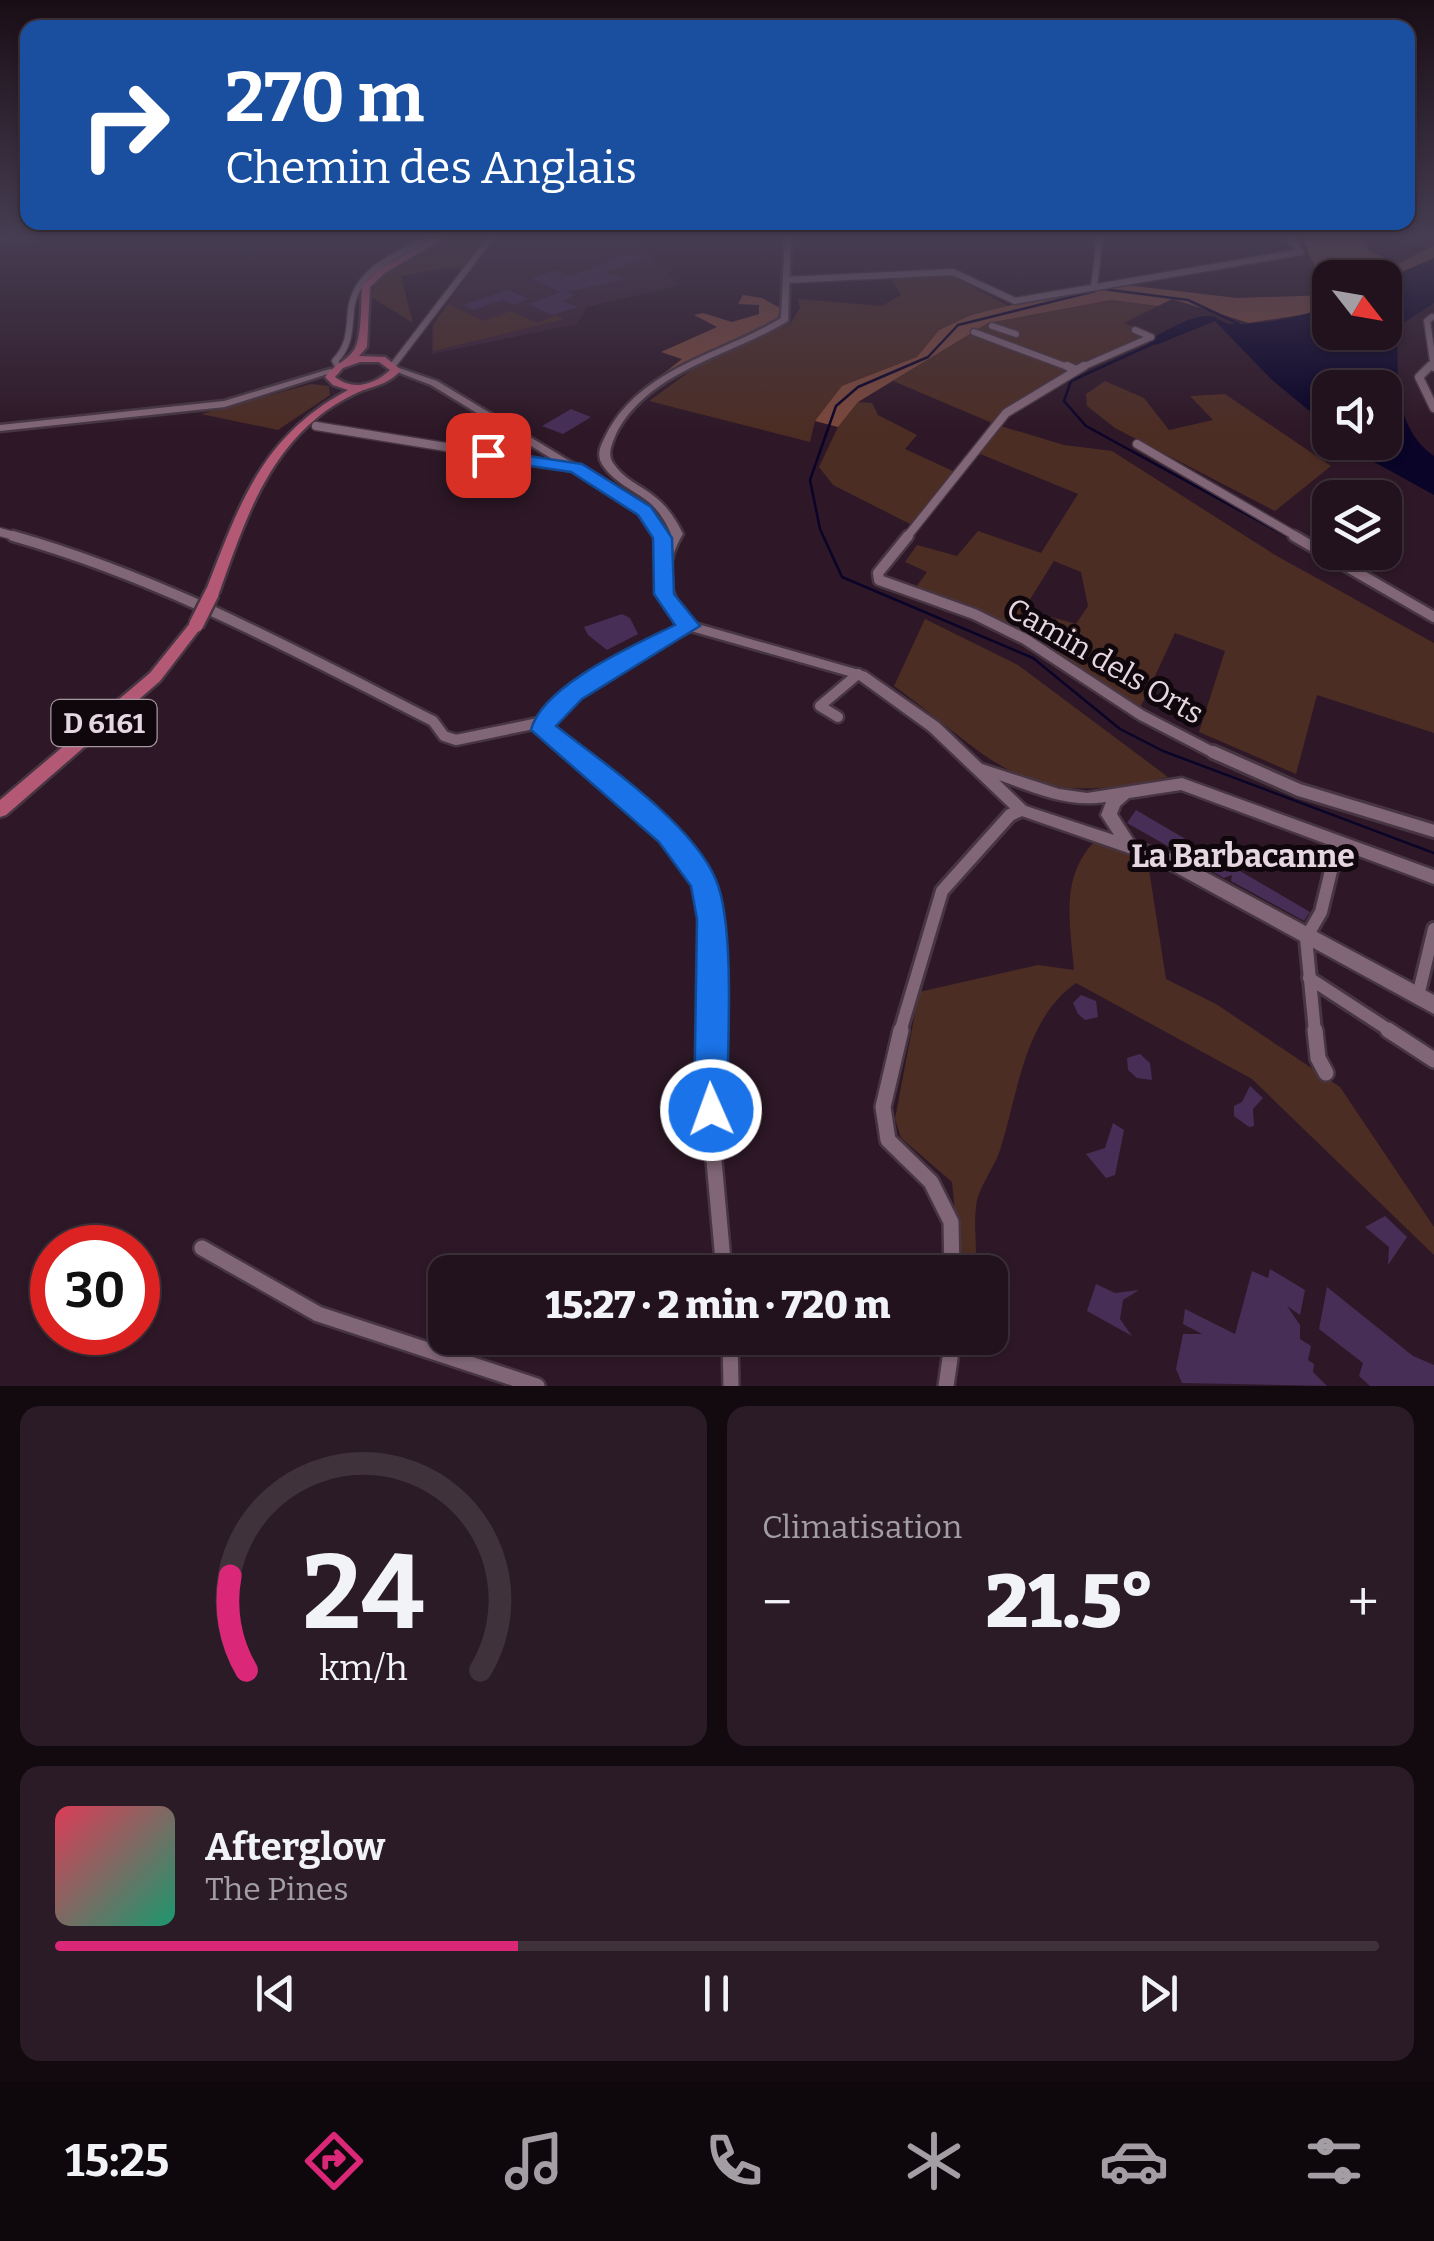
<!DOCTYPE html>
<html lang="fr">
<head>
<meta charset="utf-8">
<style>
	:root { --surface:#22121d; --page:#2a1b26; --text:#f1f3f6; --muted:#a29ea4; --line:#3f323b; --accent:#db2777 }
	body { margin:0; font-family:Bitter,serif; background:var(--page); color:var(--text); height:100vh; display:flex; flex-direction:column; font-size:38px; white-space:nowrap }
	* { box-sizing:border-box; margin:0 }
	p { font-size:32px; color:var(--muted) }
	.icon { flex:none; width:55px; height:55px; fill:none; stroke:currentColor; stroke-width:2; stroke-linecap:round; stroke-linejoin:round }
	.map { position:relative; height:1386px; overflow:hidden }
	.drawer { display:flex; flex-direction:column; gap:20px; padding:20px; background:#130a10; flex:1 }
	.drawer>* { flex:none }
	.top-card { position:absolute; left:20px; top:20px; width:1395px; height:210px; border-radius:20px; box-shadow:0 2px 8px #0004,0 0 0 2px var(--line); background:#1a4fa0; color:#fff; overflow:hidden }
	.needle { width:65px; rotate:121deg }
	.controls { position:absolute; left:1312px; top:260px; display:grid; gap:20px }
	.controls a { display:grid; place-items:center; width:90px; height:90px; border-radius:20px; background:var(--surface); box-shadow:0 2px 8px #0004,0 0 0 2px var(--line); font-size:50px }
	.speed { position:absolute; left:30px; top:1225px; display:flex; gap:20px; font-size:50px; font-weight:700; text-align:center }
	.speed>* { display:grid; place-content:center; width:130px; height:130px; border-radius:50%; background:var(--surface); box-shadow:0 2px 8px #0004,0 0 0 2px var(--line); line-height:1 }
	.speed .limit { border:15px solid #d22; background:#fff; color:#111 }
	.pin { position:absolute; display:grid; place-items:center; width:85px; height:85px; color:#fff; margin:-42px; border-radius:20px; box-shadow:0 5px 15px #0006 }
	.me { position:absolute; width:110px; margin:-55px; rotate:358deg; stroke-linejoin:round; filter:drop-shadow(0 0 8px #0008) }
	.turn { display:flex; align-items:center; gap:35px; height:210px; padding:0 40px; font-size:45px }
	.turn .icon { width:130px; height:130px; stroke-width:2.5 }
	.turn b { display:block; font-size:70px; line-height:85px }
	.big { font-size:75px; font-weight:800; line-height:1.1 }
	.drawer .card { flex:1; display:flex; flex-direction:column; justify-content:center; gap:15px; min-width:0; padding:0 35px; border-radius:20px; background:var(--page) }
	.drawer .dial { align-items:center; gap:0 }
	.dial svg { height:260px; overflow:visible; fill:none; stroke:var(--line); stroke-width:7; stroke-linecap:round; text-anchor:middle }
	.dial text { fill:var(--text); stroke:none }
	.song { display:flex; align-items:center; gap:30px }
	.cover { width:120px; height:120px; border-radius:15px; background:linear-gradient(135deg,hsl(350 70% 55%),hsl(160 70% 35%)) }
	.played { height:10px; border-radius:5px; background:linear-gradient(90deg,var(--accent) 35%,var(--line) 35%) }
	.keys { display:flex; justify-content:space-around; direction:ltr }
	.heat { display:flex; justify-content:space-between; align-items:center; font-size:55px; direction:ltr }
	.drawer .tiles { flex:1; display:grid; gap:20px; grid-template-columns:1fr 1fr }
	.card:last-child { grid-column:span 2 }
	.trip { position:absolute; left:428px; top:1255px; width:580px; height:100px; border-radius:20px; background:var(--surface); box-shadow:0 2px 8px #0004,0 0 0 2px var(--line); font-weight:800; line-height:100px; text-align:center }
	.dock { display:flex; height:160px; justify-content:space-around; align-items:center; background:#0e070c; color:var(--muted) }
	.dock .icon { width:70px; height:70px }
	.dock .current { color:var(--accent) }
	.dock b { font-size:45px; color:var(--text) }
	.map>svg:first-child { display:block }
</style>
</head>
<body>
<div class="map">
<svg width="1434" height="1386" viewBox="0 0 1434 1386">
	<rect width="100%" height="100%" fill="#2e1827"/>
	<!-- built -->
	<path fill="#3c2134" d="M497,236H631L680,285L587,307L577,324L432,354V324Z"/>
	<!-- green -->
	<g fill="#4c2d24">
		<path d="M452,236H497L471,269L450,267L401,276L413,323L371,297L377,281Z"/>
		<path d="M949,274L1012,308L971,315L939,330L917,357L815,421L810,442L649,401L700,364L790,324L800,308L798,299L882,306L901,295L890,276Z"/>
		<path d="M1111,300L1158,306L1124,323L1152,335L1074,368L994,424L1064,445L1112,451L1275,555L1434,643V733L1317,695L1296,774L1199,732L1225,651L1175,633L1141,706L1084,674L1042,638L1051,617L1076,624L1088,606L1081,572L1054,561L1014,625L913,591L927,572L905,562L917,545L957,556L978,531L1041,553L1078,494L973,451L992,423L893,381L988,323Z"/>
		<path d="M448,304L484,321L511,311L537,323L556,315L564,319L433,351L434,324Z"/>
		<path d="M1105,381L1144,398L1169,430L1213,420L1190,396L1225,394L1331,466L1275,511L1115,428L1087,406L1086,394Z"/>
		<path d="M311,384L329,386L330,395L278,430L201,414Z"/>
		<path d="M858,402L872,403L878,415L917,435L905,449L955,472L914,526L833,485L819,467L838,427Z"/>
		<path d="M925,619L1018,665L1168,777C1021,811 1002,765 894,686Z"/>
		<path d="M1094,842L1147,857L1166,979L1216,1004L1340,1087L1434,1227V1255L1252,1079L1076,983C1024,1019 1018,1094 1000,1150C994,1169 978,1187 976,1207C974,1222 976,1239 976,1254L959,1255L952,1182L901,1138L895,1119L919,992L1038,965L1074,970C1070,923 1060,878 1094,842Z"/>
	</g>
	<!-- forest -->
	<g fill="#7b483b">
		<path d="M1301,236H1357L1370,251L1398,264L1434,245V258L1385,279L1330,278V305L1312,313L1249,323L1172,299L1158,306L1111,300L988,323L858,402L838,427L815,421L842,386L917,357L939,330L971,315L1065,292L1126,285L1237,298L1328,295Z"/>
		<path d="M743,295L762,298L782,309L775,322L699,358L649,393L641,391L682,359L661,352L717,327L694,315L703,313L732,322L759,314V305L738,304Z"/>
	</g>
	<!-- water -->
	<path fill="#0a0428" d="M1434,258V303L1397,327C1399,373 1391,425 1434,456V495L1367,458L1348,443L1385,442V388H1330V428L1271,379L1215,321L1156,345L1146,342C1164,332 1190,315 1209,316C1217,316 1222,323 1230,324C1262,325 1301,318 1330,305V332H1385V280Z"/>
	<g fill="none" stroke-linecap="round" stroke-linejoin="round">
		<!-- stream -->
		<g stroke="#0a0428" stroke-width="2.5">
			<path d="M1103,289L1188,300L1239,324"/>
			<path d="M1095,291L958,325L928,357L858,387L836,406L810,480L820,529L842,577L1033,658L1120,729L1163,751L1434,853"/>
			<path d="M1152,344L1071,381L1064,401L1086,426L1290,538"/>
		</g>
	</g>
	<!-- building -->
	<g fill="#462e56">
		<path d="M628,255L639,259L606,272L625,279L567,292L575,295L562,301L578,307L552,315L528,304L561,292L531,279L556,270L571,276Z"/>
		<path d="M508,290L529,299L514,305L503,300L474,310L463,305Z"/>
		<path d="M571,409L591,417L563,434L542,426Z"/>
		<path d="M622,614L630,618L638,634L607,650L588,635L584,627Z"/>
		<path d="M1136,810L1310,912L1304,921L1231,881L1232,875L1224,878L1127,823Z"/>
		<path d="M1081,995L1096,1001L1098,1017L1085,1020L1078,1014L1073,1003Z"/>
		<path d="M1140,1054L1150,1063L1152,1080L1137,1078L1128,1070L1127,1058Z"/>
		<path d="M1250,1086L1263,1098L1253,1109L1254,1126L1249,1127L1234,1116V1106L1242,1102Z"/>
		<path d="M1113,1123L1124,1130L1115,1175L1106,1178L1086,1154L1105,1148Z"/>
		<path d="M1385,1216L1407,1237L1388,1265L1389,1247L1365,1227Z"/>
		<path d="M1270,1269L1305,1290L1300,1315L1287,1306L1300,1325V1339L1311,1346L1308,1360L1314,1364L1313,1372L1327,1386L1182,1383L1176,1369L1183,1334H1202L1183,1324L1185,1309L1235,1334L1252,1271L1268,1278Z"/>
		<path d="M1096,1284L1115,1293L1139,1290L1123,1300L1120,1319L1132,1336L1087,1311Z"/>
		<path d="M1327,1287L1413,1356L1434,1365V1386H1370L1359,1376L1363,1363L1319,1329Z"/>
	</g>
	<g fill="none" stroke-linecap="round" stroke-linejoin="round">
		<!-- street-far4 casing -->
		<g stroke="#473642" stroke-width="9">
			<g id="street-far4">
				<path d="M786,280L953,272L1015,301L1301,252L1288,236"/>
				<path d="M1094,287L1100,236"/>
				<path d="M1432,317L1427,321L1434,368"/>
				<path d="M992,326L1016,334"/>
				<path d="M1135,330L1151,337"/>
				<path d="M974,332L1073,369"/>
				<path d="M394,364L492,236"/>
				<path d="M338,366L335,361C350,345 349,331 351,310C356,267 402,253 435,236"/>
				<path d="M1078,369L1151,337"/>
				<path d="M1427,369L1432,364"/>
			</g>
		</g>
		<!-- street-far3 casing -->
		<g stroke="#473642" stroke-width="11">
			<g id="street-far3">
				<path d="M1067,366L1076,370"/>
				<path d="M1430,366L1419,377L1434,408"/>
				<path d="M316,426L576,468"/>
				<path d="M1137,444L1299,538"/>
				<path d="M0,532L22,538"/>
				<path d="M906,538L1006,413L1084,366"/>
			</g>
		</g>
		<!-- street-far2 casing -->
		<g stroke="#473642" stroke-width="15">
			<g id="street-far2">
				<path d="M13,536C162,578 295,651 433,721L444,736L456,740L543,722"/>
				<path d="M908,536L878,573L879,580L974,614L1025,639L1141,715L1218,755"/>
				<path d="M1294,536L1434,617"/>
				<path d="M838,717L820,706L858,674"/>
				<path d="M574,755L543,722L596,677L689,626"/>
			</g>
		</g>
		<!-- street-far1 casing -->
		<g stroke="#473642" stroke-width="18">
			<g id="street-far1">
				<path d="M571,752C695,856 724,861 710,1032"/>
				<path d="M1213,752L1299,790L1434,831"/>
				<path d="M1309,978L1392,1032"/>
				<path d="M1418,996L1434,929"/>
				<path d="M900,1032L942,891L1010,815L1021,810"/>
				<path d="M1315,1032L1306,938L1321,912L1338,842"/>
			</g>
		</g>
		<!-- street casing -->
		<g stroke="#473642" stroke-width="20">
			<g id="street">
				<path d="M710,1030L709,1105L724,1272"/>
				<path d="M901,1030L883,1107L888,1140L931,1182L951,1222L952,1272"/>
				<path d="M1315,1030L1318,1058L1326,1073"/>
				<path d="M1388,1030L1434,1060"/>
				<path d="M202,1248L318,1314L537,1386"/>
				<path d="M730,1338L731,1386"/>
				<path d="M946,1386L953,1338"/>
			</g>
		</g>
		<!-- secondary casing -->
		<g stroke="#473642" stroke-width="5">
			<g id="secondary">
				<path d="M785,236H791L788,321C731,356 649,370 616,434C612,444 607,454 613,463C623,479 642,486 655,497C668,507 676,520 683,534C663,566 667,597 694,623L866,672L939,723L982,764L1059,789L1087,793L1182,778L1434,870V884L1181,790L1129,798L1120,806L1117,814L1135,842L1172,854L1434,995V1014L1160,864L1016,814L929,731L856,678L684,629L664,604L660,584V561L656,558L659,553L655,535L641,513L431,385L392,370L396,367L437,381L649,509L668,539L671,534C666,522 660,512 650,503C634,490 613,482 602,464C596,454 601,445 606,435C641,367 720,355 781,318ZM999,780C1035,793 1068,808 1106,802L1101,815L1114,835L1026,806Z"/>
				<path d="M330,369L337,371L225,407L0,431V425L224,401Z"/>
			</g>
		</g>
		<!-- primary casing -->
		<g stroke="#473642" stroke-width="5">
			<g id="primary">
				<path d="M439,236H448L385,273L370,287L367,347L359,356L385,357L401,370C389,384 377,385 361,391C350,396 337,403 327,410C265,455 244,524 219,593L212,597L207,596L205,593C239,506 260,437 348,390L333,385L325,377C333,365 347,361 354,350C362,338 361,302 362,286L379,269ZM360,362H379L390,370C374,385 353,391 335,377L343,368Z"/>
				<path d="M196,620L203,625L160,681L6,815L0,817V800L150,673L191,622Z"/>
			</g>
		</g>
		<!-- highway casing -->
		<g stroke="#473642" stroke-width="4">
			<path id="highway" d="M0,236H9L0,240Z"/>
		</g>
		<!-- street-far4 -->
		<use href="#street-far4" stroke="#816677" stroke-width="6"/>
		<!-- street-far3 -->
		<use href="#street-far3" stroke="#816677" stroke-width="8"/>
		<!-- street-far2 -->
		<use href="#street-far2" stroke="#816677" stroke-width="10"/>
		<!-- street-far1 -->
		<use href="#street-far1" stroke="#816677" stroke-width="12"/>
		<!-- street -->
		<use href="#street" stroke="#816677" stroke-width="15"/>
		<!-- secondary -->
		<use href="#secondary" fill="#816677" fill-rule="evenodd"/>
		<!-- primary -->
		<use href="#primary" fill="#b35975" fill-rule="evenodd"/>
		<!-- highway -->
		<use href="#highway" fill="#d45073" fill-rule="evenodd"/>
		<!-- primary-bridge casing -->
		<g stroke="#473642" stroke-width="19" stroke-linecap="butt">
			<path id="primary-bridge" d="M196,625L212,593"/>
		</g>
		<!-- primary-bridge -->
		<use href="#primary-bridge" stroke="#b35975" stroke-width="14"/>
	</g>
	<!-- sky -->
	<linearGradient id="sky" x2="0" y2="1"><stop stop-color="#190d15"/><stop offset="0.55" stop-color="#463d52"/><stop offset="1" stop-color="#463d52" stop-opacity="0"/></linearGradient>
	<rect width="1434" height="430" fill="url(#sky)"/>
	<!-- route -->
	<path fill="#1a73e8" stroke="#114b97" stroke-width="2.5" d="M488,450L582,464L651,507L672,538L674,594L700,626L582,699L556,726C604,763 693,824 716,880C736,927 727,1054 727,1110L722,1122L711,1127L699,1122L694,1110L697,919L691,886L659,842L531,730C542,685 635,645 675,625L654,594L653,538L638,515L571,472L482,459L480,455Z"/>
	<g text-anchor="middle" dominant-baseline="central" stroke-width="10" stroke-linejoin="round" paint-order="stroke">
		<!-- shield labels -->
		<rect fill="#10070d" stroke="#a598a0" stroke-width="2.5" x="51.5" y="700" width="105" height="46" rx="8"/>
		<g font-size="28" font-weight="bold" fill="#e5d6df">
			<text x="104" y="723">D 6161</text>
		</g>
		<!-- street labels -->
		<g font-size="30" fill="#e5d6df" stroke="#10070d">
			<text transform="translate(1105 661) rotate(30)">Camin dels Orts</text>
		</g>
		<!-- neighbourhood labels -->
		<g font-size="32" font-weight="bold" fill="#e5d6df" stroke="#10070d">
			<text x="1243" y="856">La Barbacanne</text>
		</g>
	</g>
</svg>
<div class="controls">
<a><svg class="needle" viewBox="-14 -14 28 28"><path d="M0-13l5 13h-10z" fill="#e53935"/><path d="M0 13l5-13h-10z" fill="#a29ea4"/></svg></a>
<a><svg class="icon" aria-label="sound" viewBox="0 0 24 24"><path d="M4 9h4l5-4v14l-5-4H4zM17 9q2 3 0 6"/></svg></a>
<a><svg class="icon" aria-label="layers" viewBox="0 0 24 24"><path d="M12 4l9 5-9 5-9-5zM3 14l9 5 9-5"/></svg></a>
</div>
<div class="speed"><div class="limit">30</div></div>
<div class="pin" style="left:488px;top:455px;background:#d93025"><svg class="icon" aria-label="arrive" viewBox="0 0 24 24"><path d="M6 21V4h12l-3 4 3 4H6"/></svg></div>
<svg class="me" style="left:711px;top:1110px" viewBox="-20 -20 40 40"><circle r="17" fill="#1a73e8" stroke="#fff" stroke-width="3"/><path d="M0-11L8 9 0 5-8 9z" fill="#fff"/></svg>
<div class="trip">15:27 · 2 min · 720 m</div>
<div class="top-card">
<div class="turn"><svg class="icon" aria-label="right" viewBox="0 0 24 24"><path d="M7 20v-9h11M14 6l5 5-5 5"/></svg><div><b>270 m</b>Chemin des Anglais</div></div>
</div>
</div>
<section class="drawer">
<div class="tiles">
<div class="card dial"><svg viewBox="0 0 100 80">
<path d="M14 69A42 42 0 1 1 86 69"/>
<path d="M14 69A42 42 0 0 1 9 40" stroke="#db2777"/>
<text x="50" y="56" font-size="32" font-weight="700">24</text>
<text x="50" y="72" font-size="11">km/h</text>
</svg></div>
<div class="card"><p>Climatisation</p>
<div class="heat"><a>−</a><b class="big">21.5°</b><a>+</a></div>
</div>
<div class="card">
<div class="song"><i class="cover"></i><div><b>Afterglow</b><p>The Pines</p></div></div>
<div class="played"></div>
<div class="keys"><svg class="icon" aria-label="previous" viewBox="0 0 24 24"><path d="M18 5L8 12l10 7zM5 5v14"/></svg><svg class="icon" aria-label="pause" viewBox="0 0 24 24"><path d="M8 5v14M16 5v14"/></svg><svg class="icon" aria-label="next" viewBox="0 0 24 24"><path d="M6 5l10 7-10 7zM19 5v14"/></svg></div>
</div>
</div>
</section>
<nav class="dock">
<b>15:25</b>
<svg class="icon current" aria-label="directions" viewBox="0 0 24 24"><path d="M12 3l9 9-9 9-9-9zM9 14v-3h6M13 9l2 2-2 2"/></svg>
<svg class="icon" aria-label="music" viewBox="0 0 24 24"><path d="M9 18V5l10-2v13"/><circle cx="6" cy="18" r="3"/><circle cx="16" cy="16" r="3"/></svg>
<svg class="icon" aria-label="phone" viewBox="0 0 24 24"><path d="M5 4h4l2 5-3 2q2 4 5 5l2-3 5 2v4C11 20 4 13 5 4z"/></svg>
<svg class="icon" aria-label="climate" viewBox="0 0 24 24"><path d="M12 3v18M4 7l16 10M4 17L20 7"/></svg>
<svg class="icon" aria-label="car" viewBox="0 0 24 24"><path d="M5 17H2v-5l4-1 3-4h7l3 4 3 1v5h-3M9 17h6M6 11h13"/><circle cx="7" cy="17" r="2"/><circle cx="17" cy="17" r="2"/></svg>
<svg class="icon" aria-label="filters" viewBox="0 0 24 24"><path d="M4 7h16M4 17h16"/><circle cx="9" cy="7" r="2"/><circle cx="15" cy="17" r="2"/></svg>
</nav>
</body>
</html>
